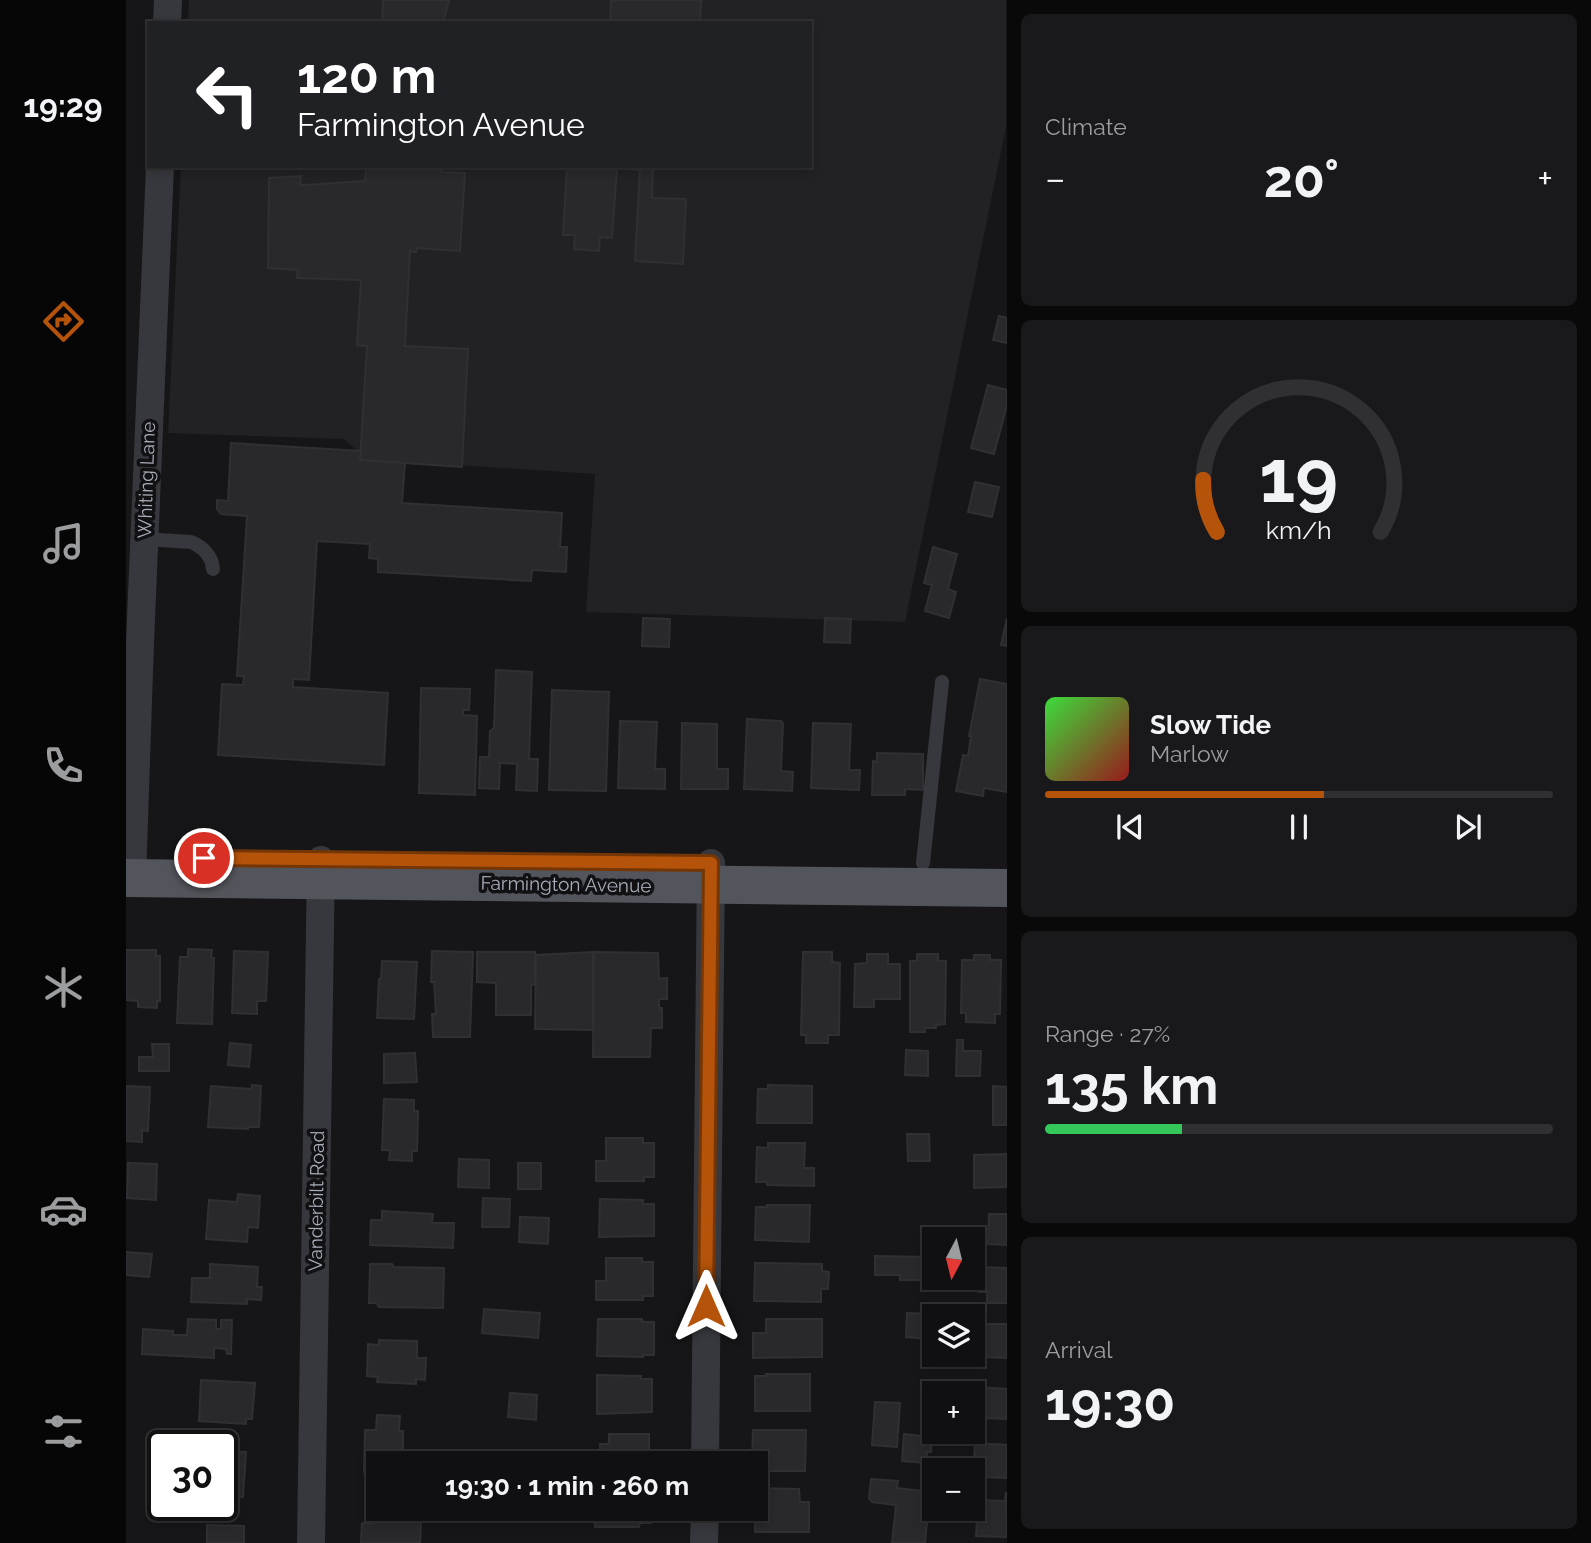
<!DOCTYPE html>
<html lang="en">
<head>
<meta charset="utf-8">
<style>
	:root { --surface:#101012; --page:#19191b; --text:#f1f3f6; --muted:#9c9d9f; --line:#303032; --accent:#b45309 }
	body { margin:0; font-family:Raleway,sans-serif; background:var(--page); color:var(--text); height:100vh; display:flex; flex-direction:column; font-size:26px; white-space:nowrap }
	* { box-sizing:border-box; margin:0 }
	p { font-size:23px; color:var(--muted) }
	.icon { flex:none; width:38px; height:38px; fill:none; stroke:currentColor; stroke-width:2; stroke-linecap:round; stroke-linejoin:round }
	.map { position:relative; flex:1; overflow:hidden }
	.side { display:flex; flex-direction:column; gap:14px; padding:14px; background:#09090a; width:584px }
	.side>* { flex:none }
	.guide { position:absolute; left:21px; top:21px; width:665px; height:147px; border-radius:0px; box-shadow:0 4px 10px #0003,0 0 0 2px var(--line); background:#202124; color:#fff; overflow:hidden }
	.needle { width:46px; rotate:187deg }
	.controls { position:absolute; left:796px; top:1227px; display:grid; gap:14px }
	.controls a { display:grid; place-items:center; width:63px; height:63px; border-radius:0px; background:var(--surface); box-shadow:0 4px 10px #0003,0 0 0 2px var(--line); font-size:35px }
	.speed { position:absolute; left:21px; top:1430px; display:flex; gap:14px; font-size:35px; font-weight:700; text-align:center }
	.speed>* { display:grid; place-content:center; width:91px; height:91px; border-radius:50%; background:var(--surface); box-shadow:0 4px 10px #0003,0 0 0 2px var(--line); line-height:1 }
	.speed .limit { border:4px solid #111; border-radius:10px; background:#fff; color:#111 }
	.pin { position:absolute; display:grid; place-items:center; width:60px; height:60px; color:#fff; margin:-30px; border:4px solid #fff; border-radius:50%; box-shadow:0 2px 7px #0007 }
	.me { position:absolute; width:77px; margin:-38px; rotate:0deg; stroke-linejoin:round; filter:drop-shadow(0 0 5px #0008) }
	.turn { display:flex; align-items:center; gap:24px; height:147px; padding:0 35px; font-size:32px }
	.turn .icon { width:91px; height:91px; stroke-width:2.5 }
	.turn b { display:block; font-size:49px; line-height:60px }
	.big { font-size:52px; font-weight:700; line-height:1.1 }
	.side .card { flex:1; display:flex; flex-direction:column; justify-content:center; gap:10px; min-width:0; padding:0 24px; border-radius:10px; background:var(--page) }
	.side .dial { align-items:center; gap:0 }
	.dial svg { height:182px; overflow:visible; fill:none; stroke:var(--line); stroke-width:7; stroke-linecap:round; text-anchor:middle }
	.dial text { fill:var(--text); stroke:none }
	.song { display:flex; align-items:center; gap:21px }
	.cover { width:84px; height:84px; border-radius:10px; background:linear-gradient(135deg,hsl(120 70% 55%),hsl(0 70% 35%)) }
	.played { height:7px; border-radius:4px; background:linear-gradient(90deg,var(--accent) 55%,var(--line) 55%) }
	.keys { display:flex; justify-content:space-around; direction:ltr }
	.heat { display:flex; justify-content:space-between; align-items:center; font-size:38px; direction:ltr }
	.charge { height:10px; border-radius:5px; background:linear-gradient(90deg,#34c759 27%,var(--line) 0) }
	.trip { position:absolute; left:240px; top:1451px; width:402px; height:70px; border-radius:0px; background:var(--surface); box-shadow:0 4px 10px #0003,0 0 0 2px var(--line); font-weight:700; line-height:70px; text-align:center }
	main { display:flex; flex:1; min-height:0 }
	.dock { display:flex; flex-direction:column; width:126px; justify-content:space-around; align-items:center; background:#060607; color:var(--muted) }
	.dock .icon { width:49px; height:49px }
	.dock .on { color:var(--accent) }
	.dock b { font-size:32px; color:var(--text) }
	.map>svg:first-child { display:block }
</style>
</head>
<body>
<main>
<nav class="dock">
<b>19:29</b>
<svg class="icon on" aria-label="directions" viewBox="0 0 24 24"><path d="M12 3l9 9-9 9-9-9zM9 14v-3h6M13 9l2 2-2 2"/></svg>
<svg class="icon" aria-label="music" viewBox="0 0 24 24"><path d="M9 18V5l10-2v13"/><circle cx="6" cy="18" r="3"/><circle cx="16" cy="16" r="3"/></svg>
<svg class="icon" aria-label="phone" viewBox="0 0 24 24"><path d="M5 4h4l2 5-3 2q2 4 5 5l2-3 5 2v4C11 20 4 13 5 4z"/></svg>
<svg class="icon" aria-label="climate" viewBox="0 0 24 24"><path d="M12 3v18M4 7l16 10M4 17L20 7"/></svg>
<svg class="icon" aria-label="car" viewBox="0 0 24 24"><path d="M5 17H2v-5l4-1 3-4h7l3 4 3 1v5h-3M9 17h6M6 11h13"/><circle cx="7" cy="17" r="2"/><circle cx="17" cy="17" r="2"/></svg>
<svg class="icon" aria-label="filters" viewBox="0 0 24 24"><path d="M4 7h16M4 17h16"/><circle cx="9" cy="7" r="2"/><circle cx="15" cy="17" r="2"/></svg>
</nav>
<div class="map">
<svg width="881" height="1543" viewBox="0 0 881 1543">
	<rect width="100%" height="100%" fill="#161618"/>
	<!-- built -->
	<path fill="#222225" d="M63,0H880V127L779,622L460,612L469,474L241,459L218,439L42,433L55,166H684V23H62Z"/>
	<!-- building -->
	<g fill="#29292c" stroke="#303034" stroke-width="2">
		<path d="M257,0H323L317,23H256Z"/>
		<path d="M485,0H575L574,23H484Z"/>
		<path d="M240,166H315V172L339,173L334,251L291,248L290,252L284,251L279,346L342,349L336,467L234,460L241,346L231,345L235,280L171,278L172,270L142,268L143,178L175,176L174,185H179L239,181Z"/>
		<path d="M424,166H549V169L527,168L526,198L560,199L557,264L509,261L514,170L491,168L486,238L474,237L473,251L448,249L449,235H437L441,167Z"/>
		<path d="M873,316L881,318V343L867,340Z"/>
		<path d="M862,385L881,390V405L868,454L845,448Z"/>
		<path d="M105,443L235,451L234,460L279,463L276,503L436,513L434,547H441L440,572L406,570L405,581L252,572V559L243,558L244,544L191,541L183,680L167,679V687L262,693L258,765L92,755L96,684L117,685L118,676H111L121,516L95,514L91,509V500L102,501Z"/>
		<path d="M849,482L873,487L866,517L842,512Z"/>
		<path d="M807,547L831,554L822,589L830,592L823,618L799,611L806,585L798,583Z"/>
		<path d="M517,618L544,619L543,647L516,646Z"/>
		<path d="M699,618L725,619L724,643L698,642Z"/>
		<path d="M881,618V646L875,645Z"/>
		<path d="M370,670L406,672L403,759H412L411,791L390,790L391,764L374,763L373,789L353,788L354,757H363L364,731L368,728Z"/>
		<path d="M854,679L881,684V792L858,788L857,796L830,791L837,755L842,756L845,736H843Z"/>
		<path d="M295,688L344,689L343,710H337V715L351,716L349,795L293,793Z"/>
		<path d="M426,690L483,692L480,791L423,790Z"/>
		<path d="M621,719L655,721L657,723L655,771L667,772L666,791L618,789Z"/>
		<path d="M494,721L531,722L529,769H539V789L492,788Z"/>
		<path d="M556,723L591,724V769H602V789H555Z"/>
		<path d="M687,723L725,724L723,770H734L733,790L685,788Z"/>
		<path d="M751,753L797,754V790L779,789V795H746L747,761L751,762Z"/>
		<path d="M62,949L86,950L85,958H88L86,1024L51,1023L54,957H62Z"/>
		<path d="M0,950H30V956H34V1001H31V1008L12,1007V1001L0,1000Z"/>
		<path d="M108,951L142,952L140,1001H131V1014L106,1013Z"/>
		<path d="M306,951L347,952L344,1037H307L306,1014H310L308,982H305Z"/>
		<path d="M351,952H409V985L405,984V1015H370V983L351,982Z"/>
		<path d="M467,952V1030L409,1029L410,955Z"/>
		<path d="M468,952L532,953L533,979L541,978V999H533V1008H536V1028H525L524,1057H467Z"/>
		<path d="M677,952H706V962L714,963L713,1035H702V1043H680V1035H675Z"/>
		<path d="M741,954H762V964H774V999H748V1007H728L729,964L741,963Z"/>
		<path d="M791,954H812V961H820L819,1024L810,1025V1028H799V1032H784V961H791Z"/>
		<path d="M848,955H864V960H875L874,1014H869V1023L840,1022V1013H835L836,960H848Z"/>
		<path d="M256,961L291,962L288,1019L251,1018L253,979H255Z"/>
		<path d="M831,1040H837V1051H855L854,1076H830Z"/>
		<path d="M104,1043L125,1045L123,1067L102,1065Z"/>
		<path d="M26,1044H43V1071H13V1057H27Z"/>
		<path d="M780,1050L802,1051V1076L779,1075Z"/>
		<path d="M289,1053L291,1082L258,1083V1054Z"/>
		<path d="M126,1085L135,1086L133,1127H122V1129L82,1127L85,1086L125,1089Z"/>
		<path d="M642,1085L686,1086V1123H631L632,1089H642Z"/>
		<path d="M0,1086L24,1087L22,1131L16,1130V1142L0,1141Z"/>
		<path d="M867,1086L881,1087V1125H867Z"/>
		<path d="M258,1099L288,1100V1111H292L291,1151H286V1161L263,1160L264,1150H256Z"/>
		<path d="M781,1134H803L804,1161H782Z"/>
		<path d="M480,1138H517V1143H528V1177H518V1181H470V1161H480Z"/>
		<path d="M642,1143H679L678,1168H688V1186L641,1185V1182H630L631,1147L642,1148Z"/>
		<path d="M881,1154V1187L848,1188V1155Z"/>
		<path d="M333,1159L363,1160V1188L332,1187Z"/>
		<path d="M2,1163L31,1164L30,1200L1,1198Z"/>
		<rect x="392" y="1163" width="23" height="26"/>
		<path d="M112,1194L134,1196L132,1228L122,1227L121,1242L80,1239L83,1200L111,1202Z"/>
		<path d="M357,1198L384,1199L383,1227H356Z"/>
		<path d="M474,1199L517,1200V1204H528V1236L473,1237Z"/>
		<path d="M641,1205H684L683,1242L629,1240L630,1207H641Z"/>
		<path d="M256,1211L307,1214L306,1223H328L327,1248L244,1245L245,1220H256Z"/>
		<path d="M863,1214H881V1245L862,1244Z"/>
		<path d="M394,1217L423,1218L422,1244L393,1242Z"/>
		<path d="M0,1252L26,1254L23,1277L0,1275Z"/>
		<path d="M749,1256L803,1257V1280H774V1275H749Z"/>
		<path d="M480,1258H516V1262H527V1296H517V1300H470V1281H480Z"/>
		<path d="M629,1263L696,1264V1271L703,1272L702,1289H695V1302L628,1301Z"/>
		<path d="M84,1264L132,1267L131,1287H136L135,1300L121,1299V1304L65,1302L66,1278H84Z"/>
		<path d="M244,1264H266L268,1267L318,1268L317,1308L253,1307L250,1303H243Z"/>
		<path d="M853,1267L881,1268V1303H861V1292H853Z"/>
		<path d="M358,1309L414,1313L412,1338L356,1333Z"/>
		<path d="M781,1313L803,1314L801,1339L780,1337Z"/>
		<path d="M62,1319L90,1320V1329H95V1320H106L105,1354H101L100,1349L88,1348V1358L16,1354L17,1329L47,1331V1335H61Z"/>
		<path d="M472,1319H516V1322H528V1355H517V1357L471,1356Z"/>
		<path d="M640,1319H696V1357L627,1358V1333H640Z"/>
		<path d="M851,1324H881V1358L857,1357V1348H851Z"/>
		<path d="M253,1340L291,1341V1358H300L299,1380L290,1379V1384L251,1382L252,1377L241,1376L242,1344L253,1345Z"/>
		<path d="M640,1374H684V1411H629V1376H640Z"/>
		<path d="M471,1375L515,1376L514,1379H526V1412L471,1414Z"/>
		<path d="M75,1380L129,1383L126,1419H120V1424L73,1421Z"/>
		<path d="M853,1387L881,1389V1419L859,1418L860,1412H851Z"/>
		<path d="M384,1393L411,1395L410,1420L382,1417Z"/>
		<path d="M749,1402L774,1403L771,1447L746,1445Z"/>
		<path d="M251,1415L274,1416L273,1431H277V1457L293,1458V1463H252V1473L238,1472L239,1430H250Z"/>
		<path d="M627,1430H680L679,1471H641V1459H626Z"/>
		<path d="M483,1434H523V1463H474V1444H483Z"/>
		<path d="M778,1434L806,1437L805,1452H801L800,1463L776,1461Z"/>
		<path d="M849,1443L881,1445V1478L856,1477L857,1464L848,1463Z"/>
		<path d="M96,1451L120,1452L117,1497L96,1496Z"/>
		<path d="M745,1479L772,1481L771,1488L804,1492L799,1543H766L770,1505L746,1502L743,1498Z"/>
		<path d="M630,1488L673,1489L674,1502H683V1532H629Z"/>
		<path d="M880,1492L881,1537L850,1536L852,1500L879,1501Z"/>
		<path d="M469,1508H524L525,1523H514L513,1527H469Z"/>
		<path d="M248,1519L295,1522L294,1543H235L236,1523L248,1524Z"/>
		<path d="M81,1525L118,1526V1543H81Z"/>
	</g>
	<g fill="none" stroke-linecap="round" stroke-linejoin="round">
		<!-- service -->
		<g stroke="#37383d" stroke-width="14">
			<path d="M18,539L65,542C77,547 86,556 87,569"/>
			<path d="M797,863L816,682"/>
		</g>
		<!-- minor -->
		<g stroke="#37383d" stroke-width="28">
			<path d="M41,23L42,0"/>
			<path d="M6,878L14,643L34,166"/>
			<path d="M579,1463L585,863"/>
			<path d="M185,1543L195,860"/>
			<path d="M578,1543L579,1508"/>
		</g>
		<!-- primary -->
		<path stroke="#53555c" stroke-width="38" d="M0,878L881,888"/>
	</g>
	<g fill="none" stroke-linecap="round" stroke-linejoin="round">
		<!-- route casing -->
		<g stroke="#753606" stroke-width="18">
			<path id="route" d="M78,858L585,863L580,1306"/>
		</g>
		<!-- route -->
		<use href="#route" stroke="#b45309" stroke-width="12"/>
	</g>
	<g text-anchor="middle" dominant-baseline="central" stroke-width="7" stroke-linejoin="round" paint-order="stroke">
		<!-- street labels -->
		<g font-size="19" fill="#a8adb8" stroke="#111113">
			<text transform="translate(20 480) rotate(-88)">Whiting Lane</text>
			<text transform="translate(440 884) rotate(1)">Farmington Avenue</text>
			<text transform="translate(190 1201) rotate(-89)">Vanderbilt Road</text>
		</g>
	</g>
</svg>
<div class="controls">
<a><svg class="needle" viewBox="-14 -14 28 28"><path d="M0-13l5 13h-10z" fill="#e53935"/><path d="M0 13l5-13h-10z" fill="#9c9d9f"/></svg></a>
<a><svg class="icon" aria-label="layers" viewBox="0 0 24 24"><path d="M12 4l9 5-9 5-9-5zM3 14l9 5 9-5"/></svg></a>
<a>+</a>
<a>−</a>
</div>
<div class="speed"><div class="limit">30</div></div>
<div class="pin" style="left:78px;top:858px;background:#d93025"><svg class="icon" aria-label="arrive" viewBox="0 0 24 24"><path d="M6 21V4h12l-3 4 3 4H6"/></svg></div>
<svg class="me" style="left:580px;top:1306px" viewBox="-20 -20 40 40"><path d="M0-17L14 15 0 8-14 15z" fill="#b45309" stroke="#fff" stroke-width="4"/></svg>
<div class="trip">19:30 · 1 min · 260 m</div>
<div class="guide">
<div class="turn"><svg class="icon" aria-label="left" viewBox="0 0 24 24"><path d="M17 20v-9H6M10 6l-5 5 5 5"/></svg><div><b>120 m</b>Farmington Avenue</div></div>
</div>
</div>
<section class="side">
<div class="card"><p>Climate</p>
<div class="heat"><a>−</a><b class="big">20°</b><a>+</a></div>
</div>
<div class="card dial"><svg viewBox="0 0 100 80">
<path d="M14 69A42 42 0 1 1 86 69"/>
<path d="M14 69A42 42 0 0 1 8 46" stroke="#b45309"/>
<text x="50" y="56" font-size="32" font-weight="700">19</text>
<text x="50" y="72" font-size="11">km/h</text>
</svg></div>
<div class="card">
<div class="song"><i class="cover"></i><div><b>Slow Tide</b><p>Marlow</p></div></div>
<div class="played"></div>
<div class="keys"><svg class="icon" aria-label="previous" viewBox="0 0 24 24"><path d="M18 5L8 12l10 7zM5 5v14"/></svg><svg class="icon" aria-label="pause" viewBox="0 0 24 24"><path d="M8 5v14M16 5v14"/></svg><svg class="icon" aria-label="next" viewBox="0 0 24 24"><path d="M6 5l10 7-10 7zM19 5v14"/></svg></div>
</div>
<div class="card"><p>Range · 27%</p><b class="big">135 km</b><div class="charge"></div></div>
<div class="card"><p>Arrival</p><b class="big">19:30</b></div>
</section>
</main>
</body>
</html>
